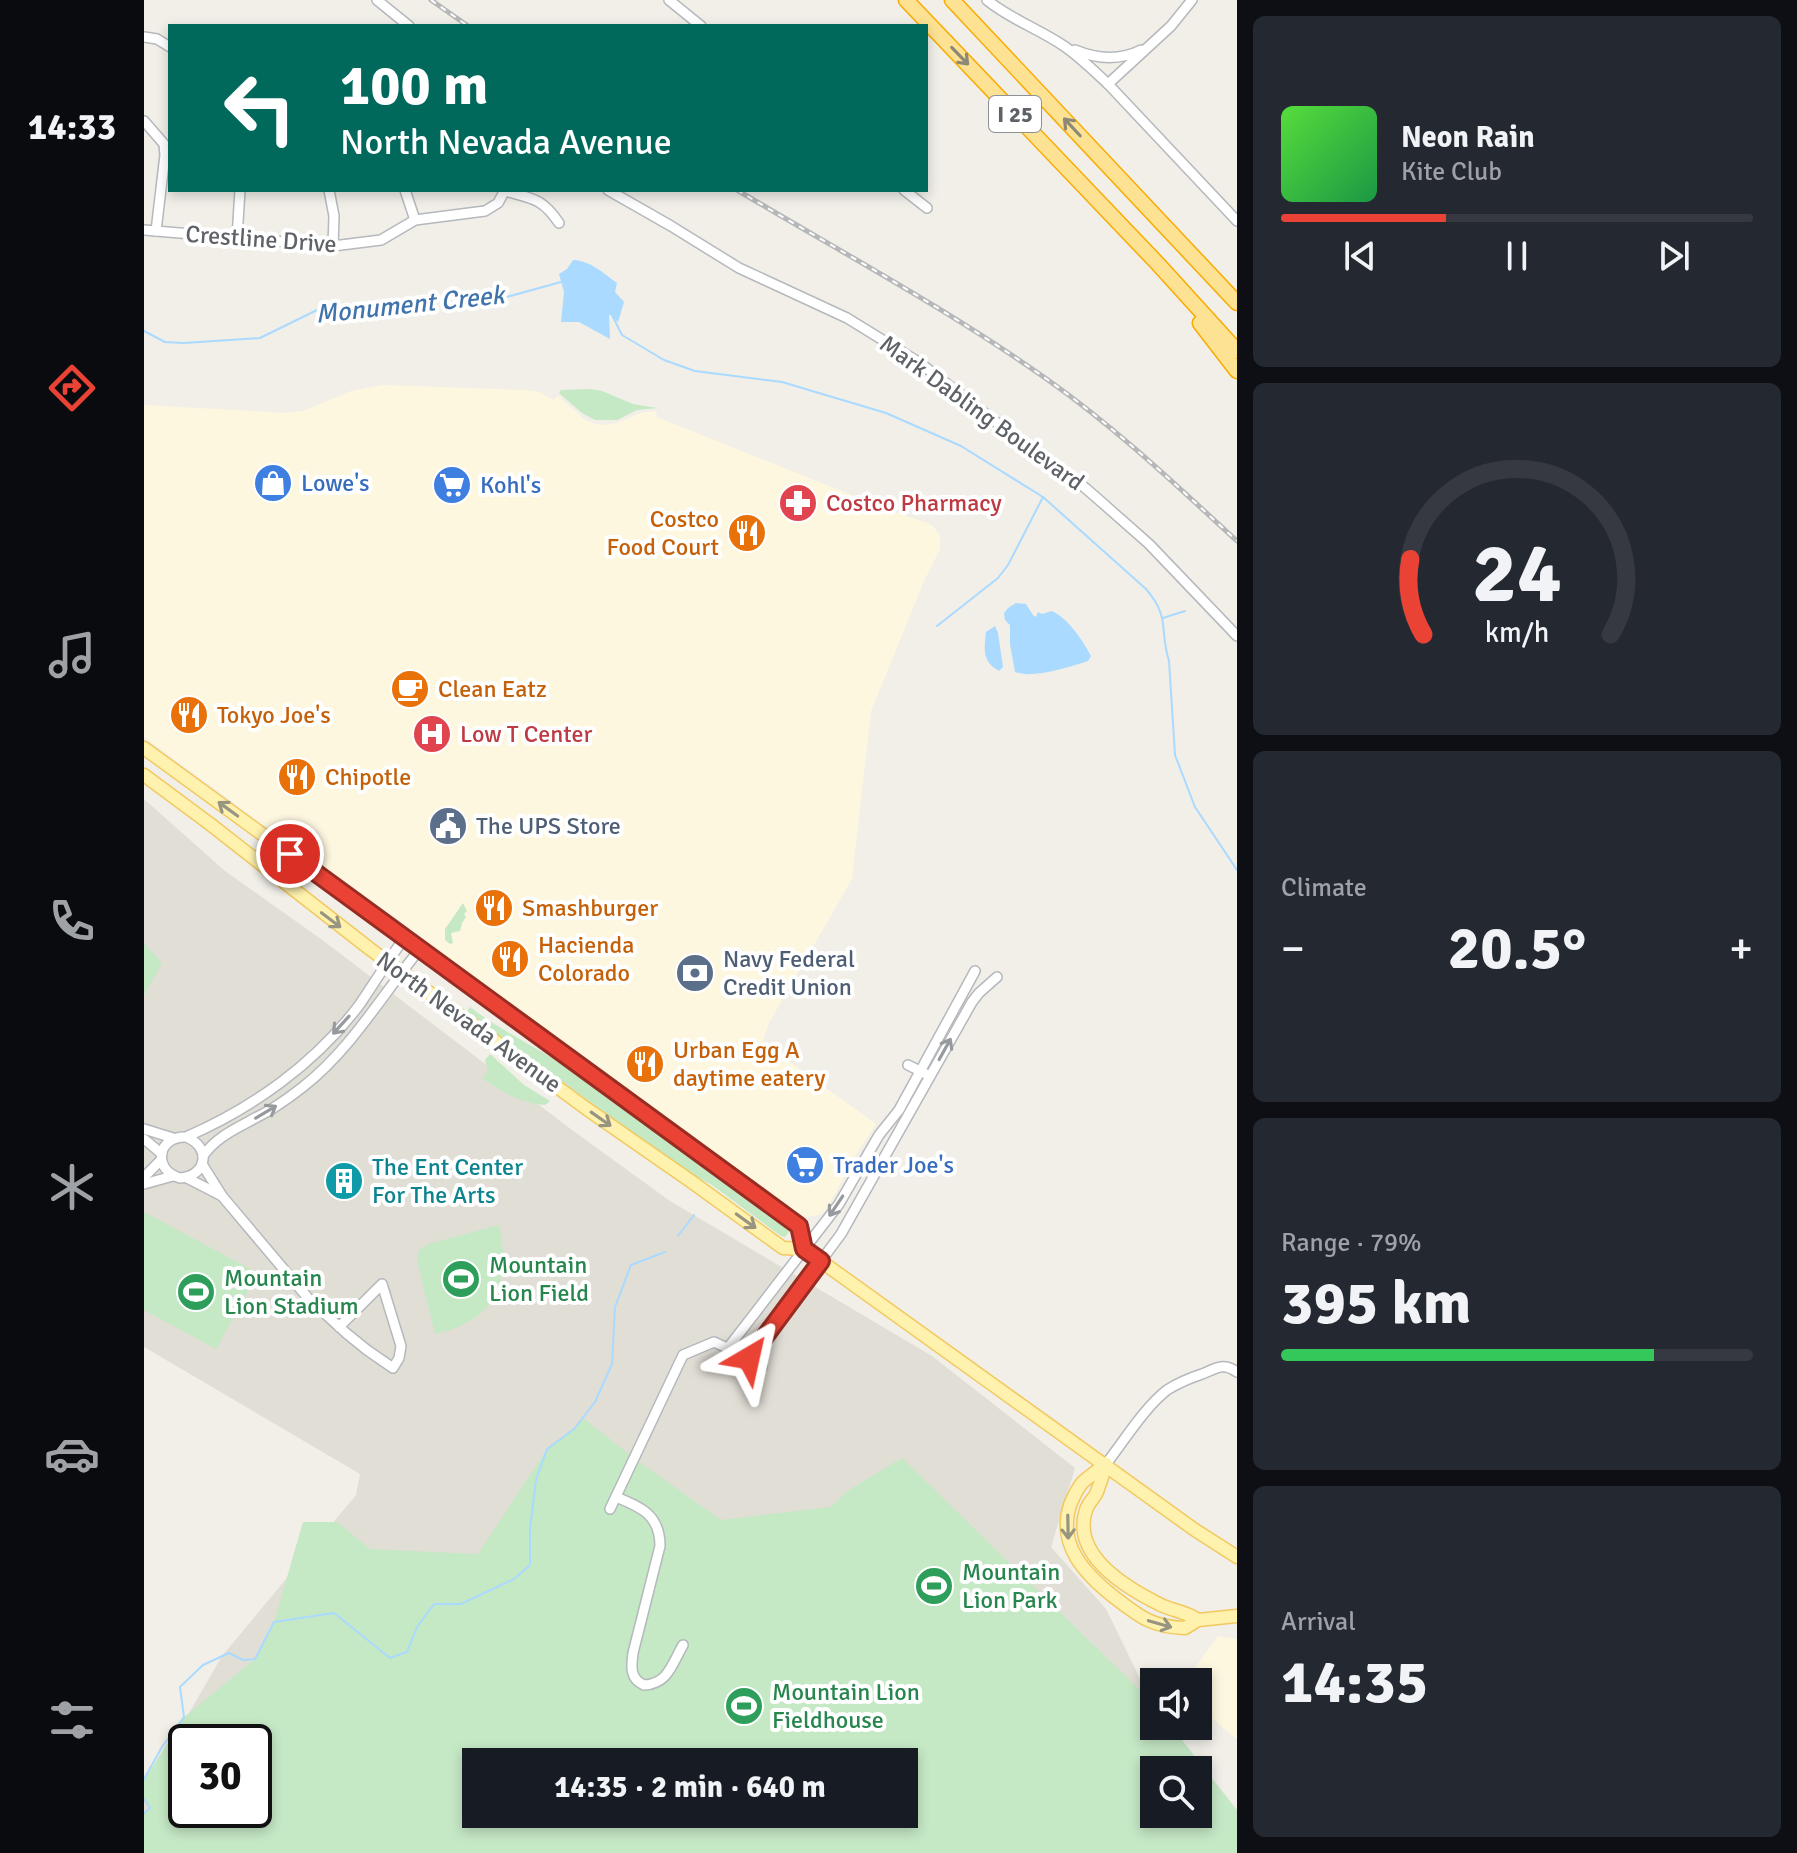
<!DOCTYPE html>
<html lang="en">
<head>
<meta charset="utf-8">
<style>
	:root { --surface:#171b24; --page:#242831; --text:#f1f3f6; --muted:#9ea1a6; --line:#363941; --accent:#ea4335 }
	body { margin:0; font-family:Signika,sans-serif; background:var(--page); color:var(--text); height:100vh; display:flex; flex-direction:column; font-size:30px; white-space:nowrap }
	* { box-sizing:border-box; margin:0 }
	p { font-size:26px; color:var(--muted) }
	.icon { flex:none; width:44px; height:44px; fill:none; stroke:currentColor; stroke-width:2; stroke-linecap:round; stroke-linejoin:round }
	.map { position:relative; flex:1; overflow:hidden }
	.details { display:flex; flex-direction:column; gap:16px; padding:16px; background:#0d0f14; width:560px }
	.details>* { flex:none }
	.top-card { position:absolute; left:24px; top:24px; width:760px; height:168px; border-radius:0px; box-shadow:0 4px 12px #0003; background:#00695c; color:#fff; overflow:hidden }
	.controls { position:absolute; left:996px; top:1668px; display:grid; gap:16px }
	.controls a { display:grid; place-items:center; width:72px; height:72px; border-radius:0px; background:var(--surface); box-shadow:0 4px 12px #0003; font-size:40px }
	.speed { position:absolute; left:24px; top:1724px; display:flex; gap:16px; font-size:40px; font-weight:700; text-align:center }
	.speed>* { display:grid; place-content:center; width:104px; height:104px; border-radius:50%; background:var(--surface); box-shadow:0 4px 12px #0003; line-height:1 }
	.speed .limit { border:4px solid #111; border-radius:12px; background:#fff; color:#111 }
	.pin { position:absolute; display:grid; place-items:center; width:68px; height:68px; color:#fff; margin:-34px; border:4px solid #fff; border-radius:50%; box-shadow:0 2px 8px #0007 }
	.me { position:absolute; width:88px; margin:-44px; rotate:36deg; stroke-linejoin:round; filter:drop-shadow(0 0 6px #0008) }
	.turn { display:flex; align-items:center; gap:28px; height:168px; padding:0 40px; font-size:36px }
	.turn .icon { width:104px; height:104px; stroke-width:2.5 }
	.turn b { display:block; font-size:56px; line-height:68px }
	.big { font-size:60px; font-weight:800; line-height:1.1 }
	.details .card { flex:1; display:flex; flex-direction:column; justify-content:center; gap:12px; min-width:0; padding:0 28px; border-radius:12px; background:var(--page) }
	.details .dial { align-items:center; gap:0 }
	.dial svg { height:208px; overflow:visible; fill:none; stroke:var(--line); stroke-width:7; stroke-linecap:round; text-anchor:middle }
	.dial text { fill:var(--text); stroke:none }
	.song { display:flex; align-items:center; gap:24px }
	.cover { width:96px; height:96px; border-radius:12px; background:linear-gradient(135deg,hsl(110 70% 55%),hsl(140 70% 35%)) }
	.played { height:8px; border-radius:4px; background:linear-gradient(90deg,var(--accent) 35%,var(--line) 35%) }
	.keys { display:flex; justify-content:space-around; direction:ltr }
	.heat { display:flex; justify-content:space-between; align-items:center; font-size:44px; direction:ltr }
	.charge { height:12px; border-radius:6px; background:linear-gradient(90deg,#34c759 79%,var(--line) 0) }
	.trip { position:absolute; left:318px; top:1748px; width:456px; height:80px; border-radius:0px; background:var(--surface); box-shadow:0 4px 12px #0003; font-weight:800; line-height:80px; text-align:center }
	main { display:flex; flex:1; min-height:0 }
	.tabs { display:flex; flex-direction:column; width:144px; justify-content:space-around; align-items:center; background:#090b0e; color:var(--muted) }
	.tabs .icon { width:56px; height:56px }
	.tabs .selected { color:var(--accent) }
	.tabs b { font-size:36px; color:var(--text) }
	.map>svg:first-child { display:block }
</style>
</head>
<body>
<main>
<nav class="tabs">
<b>14:33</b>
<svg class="icon selected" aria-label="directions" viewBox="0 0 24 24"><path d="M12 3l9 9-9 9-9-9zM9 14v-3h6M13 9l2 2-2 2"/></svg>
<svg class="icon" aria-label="music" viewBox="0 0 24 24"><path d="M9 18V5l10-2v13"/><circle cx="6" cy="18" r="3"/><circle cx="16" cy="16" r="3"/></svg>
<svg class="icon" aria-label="phone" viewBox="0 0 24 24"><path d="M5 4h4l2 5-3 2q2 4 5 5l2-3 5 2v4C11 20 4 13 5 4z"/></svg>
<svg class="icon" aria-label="climate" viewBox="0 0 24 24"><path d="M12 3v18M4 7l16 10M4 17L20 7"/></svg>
<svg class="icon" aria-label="car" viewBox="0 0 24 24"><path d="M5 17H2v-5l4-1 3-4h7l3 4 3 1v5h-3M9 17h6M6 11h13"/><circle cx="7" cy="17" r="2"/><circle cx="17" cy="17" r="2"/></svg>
<svg class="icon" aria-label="filters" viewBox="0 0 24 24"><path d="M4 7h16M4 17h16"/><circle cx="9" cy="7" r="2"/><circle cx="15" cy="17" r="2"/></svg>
</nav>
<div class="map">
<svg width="1093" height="1853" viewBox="0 0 1093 1853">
	<rect width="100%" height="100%" fill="#f1efe8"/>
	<!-- commercial -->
	<g fill="#fef7e0">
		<path d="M238,385L381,390L395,392L409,400L414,396L440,419L452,424L464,425L476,422L496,413L512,411L513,417L750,512L781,522L789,526L796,536V549L781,579L727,711L708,879L625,1023L619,1040L623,1050L636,1055L732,1124L716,1148L683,1208L677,1214L660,1218L655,1215L297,953L249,916L143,842L0,737V405L141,413L159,411L207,391Z"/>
		<path d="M1074,1636L1093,1639V1739L1054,1707V1682H1040Z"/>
	</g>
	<!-- education -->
	<path fill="#e1ded6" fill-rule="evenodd" d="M0,799L81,871L177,939L432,1133L526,1201L788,1356L931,1468L907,1547L962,1609L1007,1701L921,1853H0V1791L78,1656L212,1495L216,1474L0,1347ZM42,1742H110V1810H42ZM332,1762H760V1814H332Z"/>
	<!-- green -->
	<g fill="#c5e8c5" fill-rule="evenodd">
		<path d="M445,389L458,391L489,404L513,408L493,410L473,420H451L438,413L415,393L417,390Z"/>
		<path d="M319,903L323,911L320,914L322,917L318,923L316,931L307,933L309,943L306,944L301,940V929Z"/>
		<path d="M0,943L18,963L0,995Z"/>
		<path d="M326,1007C360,1033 398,1050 434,1074L644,1230L645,1232L641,1237L637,1236L568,1185L537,1168L346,1029L323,1011Z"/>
		<path d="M346,1054L380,1085L406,1101L401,1105C379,1104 355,1091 338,1078L344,1072L341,1060Z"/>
		<path d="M0,1212L114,1273L72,1349L0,1310Z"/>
		<path d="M355,1225C368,1282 351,1321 291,1334L273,1261L275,1250L284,1244Z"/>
		<path d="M439,1418L490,1458L577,1520L686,1507L705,1490L758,1458L1007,1701L1010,1705V1726H1027L1093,1810V1853H0V1813L6,1808L0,1799V1780L40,1717L111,1659L130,1622L159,1522H193L226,1549L334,1554L403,1449L429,1429ZM42,1742H110V1810H42ZM332,1762H760V1814H332ZM1010,1770H1054V1814H1010Z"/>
	</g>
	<!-- water -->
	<g fill="#aadaff">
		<path d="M429,260C447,261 459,273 473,283L471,292L480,302L474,322L465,314L466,339L435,322H417L420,292L415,274L423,269Z"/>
		<path d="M872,603L882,604L889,615L892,617L894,612L898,614L908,611C925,619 938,640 947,656L944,661C925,667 889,679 871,672L866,644V625L861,620L860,613L864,608Z"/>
		<path d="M851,626L854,633L859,667L855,671C838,661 840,650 842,632Z"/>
	</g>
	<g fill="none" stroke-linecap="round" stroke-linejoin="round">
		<!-- stream -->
		<g stroke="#aadaff" stroke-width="2">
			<path d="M469,317L478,335L520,360L551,371L638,382L742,413L817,446L899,497L1002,589C1027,618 1015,630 1025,661L1031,755L1051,807L1093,870"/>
			<path d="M0,331L21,342L40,343L116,338L173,310L283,298H359L417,282"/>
			<path d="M1019,618L1041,611"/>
			<path d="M793,626L854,578L864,565L899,497"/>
			<path d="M534,1236L550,1215"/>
			<path d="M0,1779L18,1747L40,1717L36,1687L59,1665L85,1653L99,1660L111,1659L130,1622L190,1613L246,1658L263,1652L273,1627L290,1604H317L370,1579L386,1565V1529L392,1480L403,1449L430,1429L451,1402L468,1364L471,1307L487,1265L521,1252"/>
			<path d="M0,1799L6,1808L0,1813"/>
		</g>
		<!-- minor casing -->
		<g stroke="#b5b8bc" stroke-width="12">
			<g id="minor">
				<path d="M233,0L265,26"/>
				<path d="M525,0L557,26"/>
				<path d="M843,0C866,19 895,29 920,46C936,57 950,71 964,84L1093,221"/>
				<path d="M0,37L13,39L26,47"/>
				<path d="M931,50C953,59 975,61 997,50"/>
				<path d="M964,84L1027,26L1048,0"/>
				<path d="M0,121L20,144L21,155L12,231"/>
				<path d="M185,190L190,216L189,246"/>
				<path d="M261,190L271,220"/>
				<path d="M464,190L527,226L595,268L703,318L776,363L888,450L932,480L954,499L1005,544L1093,636"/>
				<path d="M760,190L783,208"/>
				<path d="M361,191C389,199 398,198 415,223"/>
				<path d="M0,230L189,246L237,240L271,220L341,211L354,203L361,190"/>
				<path d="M93,238L96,190"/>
				<path d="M764,1065L782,1074"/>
				<path d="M0,1129L29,1138"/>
				<path d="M42,1137C68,1147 63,1176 36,1178C8,1170 13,1136 42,1137C109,1108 172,1063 216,1004C231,982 245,959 261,937"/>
				<path d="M0,1139L18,1154"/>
				<path d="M59,1156C73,1136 92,1129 113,1117C130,1109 146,1097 160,1086C207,1049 238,995 276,949"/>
				<path d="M58,1164L78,1196L164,1298L202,1333L223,1350L249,1368L255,1358L257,1346L238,1284L195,1327"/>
				<path d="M0,1177L17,1160"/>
				<path d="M43,1178L78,1196"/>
				<path d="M0,1184L29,1176"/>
				<path d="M584,1348L695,1204L735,1135L755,1110L831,971"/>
				<path d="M605,1358L697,1234L828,1002L835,993L853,977"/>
				<path d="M962,1464C980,1441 1000,1408 1023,1390C1034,1383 1046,1378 1058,1374C1073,1368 1079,1362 1093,1372"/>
				<path d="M472,1497C497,1507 516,1515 516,1546L489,1653C487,1667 486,1679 500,1685C524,1684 528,1664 539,1645"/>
				<path d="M466,1509L539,1355L570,1342L611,1361L618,1367"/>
			</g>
		</g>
		<!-- major casing -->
		<g stroke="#f2c960" stroke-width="15">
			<g id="major">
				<path d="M0,748L655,1226L660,1249"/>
				<path d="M0,775L66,824L226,949L443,1109L548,1182L639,1248L660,1249L1051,1530L1093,1557"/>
				<path d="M962,1464C955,1470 945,1476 938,1483C933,1489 929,1498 926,1505C913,1545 941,1574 970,1597C996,1617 1008,1627 1041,1628L1054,1620L1093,1616"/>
				<path d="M962,1464C959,1474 956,1485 952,1494C949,1499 944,1504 942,1510C927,1555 981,1587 1015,1604C1028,1611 1042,1611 1054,1620"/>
			</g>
		</g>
		<!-- highway casing -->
		<g stroke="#f9ab00" stroke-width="17">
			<g id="highway">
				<path d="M762,0L1014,264L1093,351"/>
				<path d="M808,0L1093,303"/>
				<path d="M1056,323L1093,371"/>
			</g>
		</g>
		<!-- minor -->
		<use href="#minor" stroke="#fff" stroke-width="9"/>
		<!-- major -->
		<use href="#major" stroke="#fff2af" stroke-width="12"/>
		<!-- highway -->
		<use href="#highway" stroke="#fde293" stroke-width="14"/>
		<!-- rail casing -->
		<g stroke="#b6b7b8" stroke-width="5">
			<g id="rail">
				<path d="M287,0L324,26"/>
				<path d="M593,190C697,252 805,310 904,380C972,428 1032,485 1093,541"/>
			</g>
		</g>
		<!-- rail -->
		<use href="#rail" stroke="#fff" stroke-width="2" stroke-dasharray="6" stroke-linecap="butt"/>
	</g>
	<!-- one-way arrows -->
	<defs><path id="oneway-shaft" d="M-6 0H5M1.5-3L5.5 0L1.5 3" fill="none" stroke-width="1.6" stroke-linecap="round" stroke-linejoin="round" transform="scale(2)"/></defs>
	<g stroke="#8e8975">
		<use href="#oneway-shaft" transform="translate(816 56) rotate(46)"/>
		<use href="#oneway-shaft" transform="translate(928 127) rotate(-133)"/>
	</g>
	<g stroke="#979581">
		<use href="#oneway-shaft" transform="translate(84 809) rotate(-144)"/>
		<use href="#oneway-shaft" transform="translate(187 920) rotate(37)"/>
		<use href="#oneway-shaft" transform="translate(457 1119) rotate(35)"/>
		<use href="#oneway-shaft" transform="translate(602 1221) rotate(36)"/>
		<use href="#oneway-shaft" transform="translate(924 1527) rotate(89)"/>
		<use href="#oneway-shaft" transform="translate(1016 1624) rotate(16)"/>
	</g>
	<g stroke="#979a9d">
		<use href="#oneway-shaft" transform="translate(197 1025) rotate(132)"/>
		<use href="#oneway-shaft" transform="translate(801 1049) rotate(-61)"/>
		<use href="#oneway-shaft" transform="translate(122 1112) rotate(-31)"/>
		<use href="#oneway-shaft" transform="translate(692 1206) rotate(124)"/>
	</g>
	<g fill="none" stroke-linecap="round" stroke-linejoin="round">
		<!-- route casing -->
		<g stroke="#982c22" stroke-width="20">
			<path id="route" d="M146,854L655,1226L660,1249L677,1261L605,1358"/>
		</g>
		<!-- route -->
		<use href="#route" stroke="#ea4335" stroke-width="14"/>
	</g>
	<!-- icons -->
	<defs>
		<g id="shop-disc" transform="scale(2)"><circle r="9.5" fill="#3f7fe0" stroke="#fff"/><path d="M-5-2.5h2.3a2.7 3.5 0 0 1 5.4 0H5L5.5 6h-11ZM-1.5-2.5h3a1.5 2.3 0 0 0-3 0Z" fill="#fff"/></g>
		<g id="supermarket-disc" transform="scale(2)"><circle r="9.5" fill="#3f7fe0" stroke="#fff"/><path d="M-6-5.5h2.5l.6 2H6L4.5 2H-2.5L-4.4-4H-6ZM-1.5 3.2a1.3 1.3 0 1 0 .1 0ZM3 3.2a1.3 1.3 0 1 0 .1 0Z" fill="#fff"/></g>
		<g id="pharmacy-disc" transform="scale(2)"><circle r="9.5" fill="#e0444e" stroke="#fff"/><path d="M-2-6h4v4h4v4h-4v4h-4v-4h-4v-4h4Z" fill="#fff"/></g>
		<g id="restaurant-disc" transform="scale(2)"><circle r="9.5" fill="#e8710a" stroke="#fff"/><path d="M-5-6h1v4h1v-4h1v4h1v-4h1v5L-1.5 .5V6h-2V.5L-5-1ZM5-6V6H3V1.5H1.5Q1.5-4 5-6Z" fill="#fff"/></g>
		<g id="cafe-disc" transform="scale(2)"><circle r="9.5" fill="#e8710a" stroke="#fff"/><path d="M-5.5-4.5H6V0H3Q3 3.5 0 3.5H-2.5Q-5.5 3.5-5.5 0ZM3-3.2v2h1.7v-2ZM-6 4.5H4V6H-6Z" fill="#fff"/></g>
		<g id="hospital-disc" transform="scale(2)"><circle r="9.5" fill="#e0444e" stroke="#fff"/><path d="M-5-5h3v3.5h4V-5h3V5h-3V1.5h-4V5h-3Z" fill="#fff"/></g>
		<g id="civic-disc" transform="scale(2)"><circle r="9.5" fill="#5c6f8a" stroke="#fff"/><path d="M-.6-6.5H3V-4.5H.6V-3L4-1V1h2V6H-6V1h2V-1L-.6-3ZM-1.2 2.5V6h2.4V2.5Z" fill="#fff"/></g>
		<g id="bank-disc" transform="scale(2)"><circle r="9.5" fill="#5c6f8a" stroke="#fff"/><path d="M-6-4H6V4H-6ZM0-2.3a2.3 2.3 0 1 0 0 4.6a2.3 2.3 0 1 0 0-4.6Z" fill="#fff"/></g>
		<g id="building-disc" transform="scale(2)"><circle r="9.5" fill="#0f9aa8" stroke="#fff"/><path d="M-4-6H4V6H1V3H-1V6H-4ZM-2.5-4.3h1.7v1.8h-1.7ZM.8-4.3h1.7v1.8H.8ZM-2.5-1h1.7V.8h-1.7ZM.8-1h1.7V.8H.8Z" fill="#fff"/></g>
		<g id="stadium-disc" transform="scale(2)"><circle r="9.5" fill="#2e9e5b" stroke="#fff"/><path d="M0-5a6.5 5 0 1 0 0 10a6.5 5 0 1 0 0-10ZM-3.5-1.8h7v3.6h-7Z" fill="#fff"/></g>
	</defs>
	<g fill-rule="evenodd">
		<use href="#shop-disc" x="129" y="483"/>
		<use href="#supermarket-disc" x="308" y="485"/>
		<use href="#pharmacy-disc" x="654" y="503"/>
		<use href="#restaurant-disc" x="603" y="533"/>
		<use href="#cafe-disc" x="266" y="689"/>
		<use href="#restaurant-disc" x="45" y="715"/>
		<use href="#hospital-disc" x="288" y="734"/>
		<use href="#restaurant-disc" x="153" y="777"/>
		<use href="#civic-disc" x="304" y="826"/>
		<use href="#restaurant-disc" x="350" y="908"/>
		<use href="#restaurant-disc" x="366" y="959"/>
		<use href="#bank-disc" x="551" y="973"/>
		<use href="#restaurant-disc" x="501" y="1064"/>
		<use href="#supermarket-disc" x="661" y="1165"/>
		<use href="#building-disc" x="200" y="1181"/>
		<use href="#stadium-disc" x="317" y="1279"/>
		<use href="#stadium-disc" x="52" y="1292"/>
		<use href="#stadium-disc" x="790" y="1586"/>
		<use href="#stadium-disc" x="600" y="1706"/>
	</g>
	<g text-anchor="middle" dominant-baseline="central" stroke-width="8" stroke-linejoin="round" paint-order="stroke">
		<!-- shield labels -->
		<rect fill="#fff" stroke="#8f9295" stroke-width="2" x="845" y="96" width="52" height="36" rx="6"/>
		<g font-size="22" font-weight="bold" fill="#5f6368">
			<text x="871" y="114">I 25</text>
		</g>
		<!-- street labels -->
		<g font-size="24" fill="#5f6368" stroke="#fff">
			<text transform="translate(117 239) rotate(4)">Crestline Drive</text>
			<text transform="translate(838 413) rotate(36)">Mark Dabling Boulevard</text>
			<text transform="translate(325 1022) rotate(36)">North Nevada Avenue</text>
		</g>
		<!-- shop labels -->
		<g font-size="24" fill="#366cbe" stroke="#fff" text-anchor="start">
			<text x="157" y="483">Lowe's</text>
			<text x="336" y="485">Kohl's</text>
			<text x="689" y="1165">Trader Joe's</text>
		</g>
		<!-- health labels -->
		<g font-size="24" fill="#be3a42" stroke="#fff" text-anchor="start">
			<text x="682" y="503">Costco Pharmacy</text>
			<text x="316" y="734">Low T Center</text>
		</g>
		<!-- food labels -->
		<g font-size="24" fill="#c56008" stroke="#fff" text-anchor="start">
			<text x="575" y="519" text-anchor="end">Costco<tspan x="575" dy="28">Food Court</tspan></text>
			<text x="294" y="689">Clean Eatz</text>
			<text x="73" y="715">Tokyo Joe's</text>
			<text x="181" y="777">Chipotle</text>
			<text x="378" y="908">Smashburger</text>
			<text x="394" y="945">Hacienda<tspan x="394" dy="28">Colorado</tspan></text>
			<text x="529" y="1050">Urban Egg A<tspan x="529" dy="28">daytime eatery</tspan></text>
		</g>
		<!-- service labels -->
		<g font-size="24" fill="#4e5e75" stroke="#fff" text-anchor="start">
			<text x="332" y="826">The UPS Store</text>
			<text x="579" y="959">Navy Federal<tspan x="579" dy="28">Credit Union</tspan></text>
		</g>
		<!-- culture labels -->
		<g font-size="24" fill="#0d838f" stroke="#fff" text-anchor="start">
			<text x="228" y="1167">The Ent Center<tspan x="228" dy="28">For The Arts</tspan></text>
		</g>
		<!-- leisure labels -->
		<g font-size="24" fill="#27864d" stroke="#fff" text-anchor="start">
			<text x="345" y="1265">Mountain<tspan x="345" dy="28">Lion Field</tspan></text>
			<text x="80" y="1278">Mountain<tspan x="80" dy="28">Lion Stadium</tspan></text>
			<text x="818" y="1572">Mountain<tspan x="818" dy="28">Lion Park</tspan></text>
			<text x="628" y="1692">Mountain Lion<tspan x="628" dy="28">Fieldhouse</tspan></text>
		</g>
		<!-- water labels -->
		<g font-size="26" font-style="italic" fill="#4174aa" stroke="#fff">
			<text transform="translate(266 305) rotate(-6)">Monument Creek</text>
		</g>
	</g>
</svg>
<div class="controls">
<a><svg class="icon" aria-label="sound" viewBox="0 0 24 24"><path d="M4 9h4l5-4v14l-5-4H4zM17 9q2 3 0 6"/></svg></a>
<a><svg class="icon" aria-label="search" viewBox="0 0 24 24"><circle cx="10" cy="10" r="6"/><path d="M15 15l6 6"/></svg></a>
</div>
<div class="speed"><div class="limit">30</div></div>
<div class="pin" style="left:146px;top:854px;background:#d93025"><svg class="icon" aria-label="arrive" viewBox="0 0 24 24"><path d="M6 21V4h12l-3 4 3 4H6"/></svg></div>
<svg class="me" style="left:605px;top:1358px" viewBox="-20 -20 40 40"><path d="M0-17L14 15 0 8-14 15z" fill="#ea4335" stroke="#fff" stroke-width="4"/></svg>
<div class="trip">14:35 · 2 min · 640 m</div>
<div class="top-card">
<div class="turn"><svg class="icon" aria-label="left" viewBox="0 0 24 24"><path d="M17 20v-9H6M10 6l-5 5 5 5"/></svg><div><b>100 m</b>North Nevada Avenue</div></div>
</div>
</div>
<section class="details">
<div class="card">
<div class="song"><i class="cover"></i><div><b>Neon Rain</b><p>Kite Club</p></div></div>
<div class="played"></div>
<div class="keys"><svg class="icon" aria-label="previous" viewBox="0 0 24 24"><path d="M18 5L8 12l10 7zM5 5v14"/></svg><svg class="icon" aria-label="pause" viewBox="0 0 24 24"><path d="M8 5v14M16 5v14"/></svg><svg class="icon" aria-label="next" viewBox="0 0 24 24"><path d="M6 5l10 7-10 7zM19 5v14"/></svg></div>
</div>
<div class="card dial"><svg viewBox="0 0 100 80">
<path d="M14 69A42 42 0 1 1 86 69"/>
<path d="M14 69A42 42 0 0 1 9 40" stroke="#ea4335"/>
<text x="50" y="56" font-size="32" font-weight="700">24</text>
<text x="50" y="72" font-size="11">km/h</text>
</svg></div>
<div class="card"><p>Climate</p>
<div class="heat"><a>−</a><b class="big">20.5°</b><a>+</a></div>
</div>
<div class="card"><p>Range · 79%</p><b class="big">395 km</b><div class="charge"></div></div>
<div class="card"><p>Arrival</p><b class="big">14:35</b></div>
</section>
</main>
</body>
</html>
